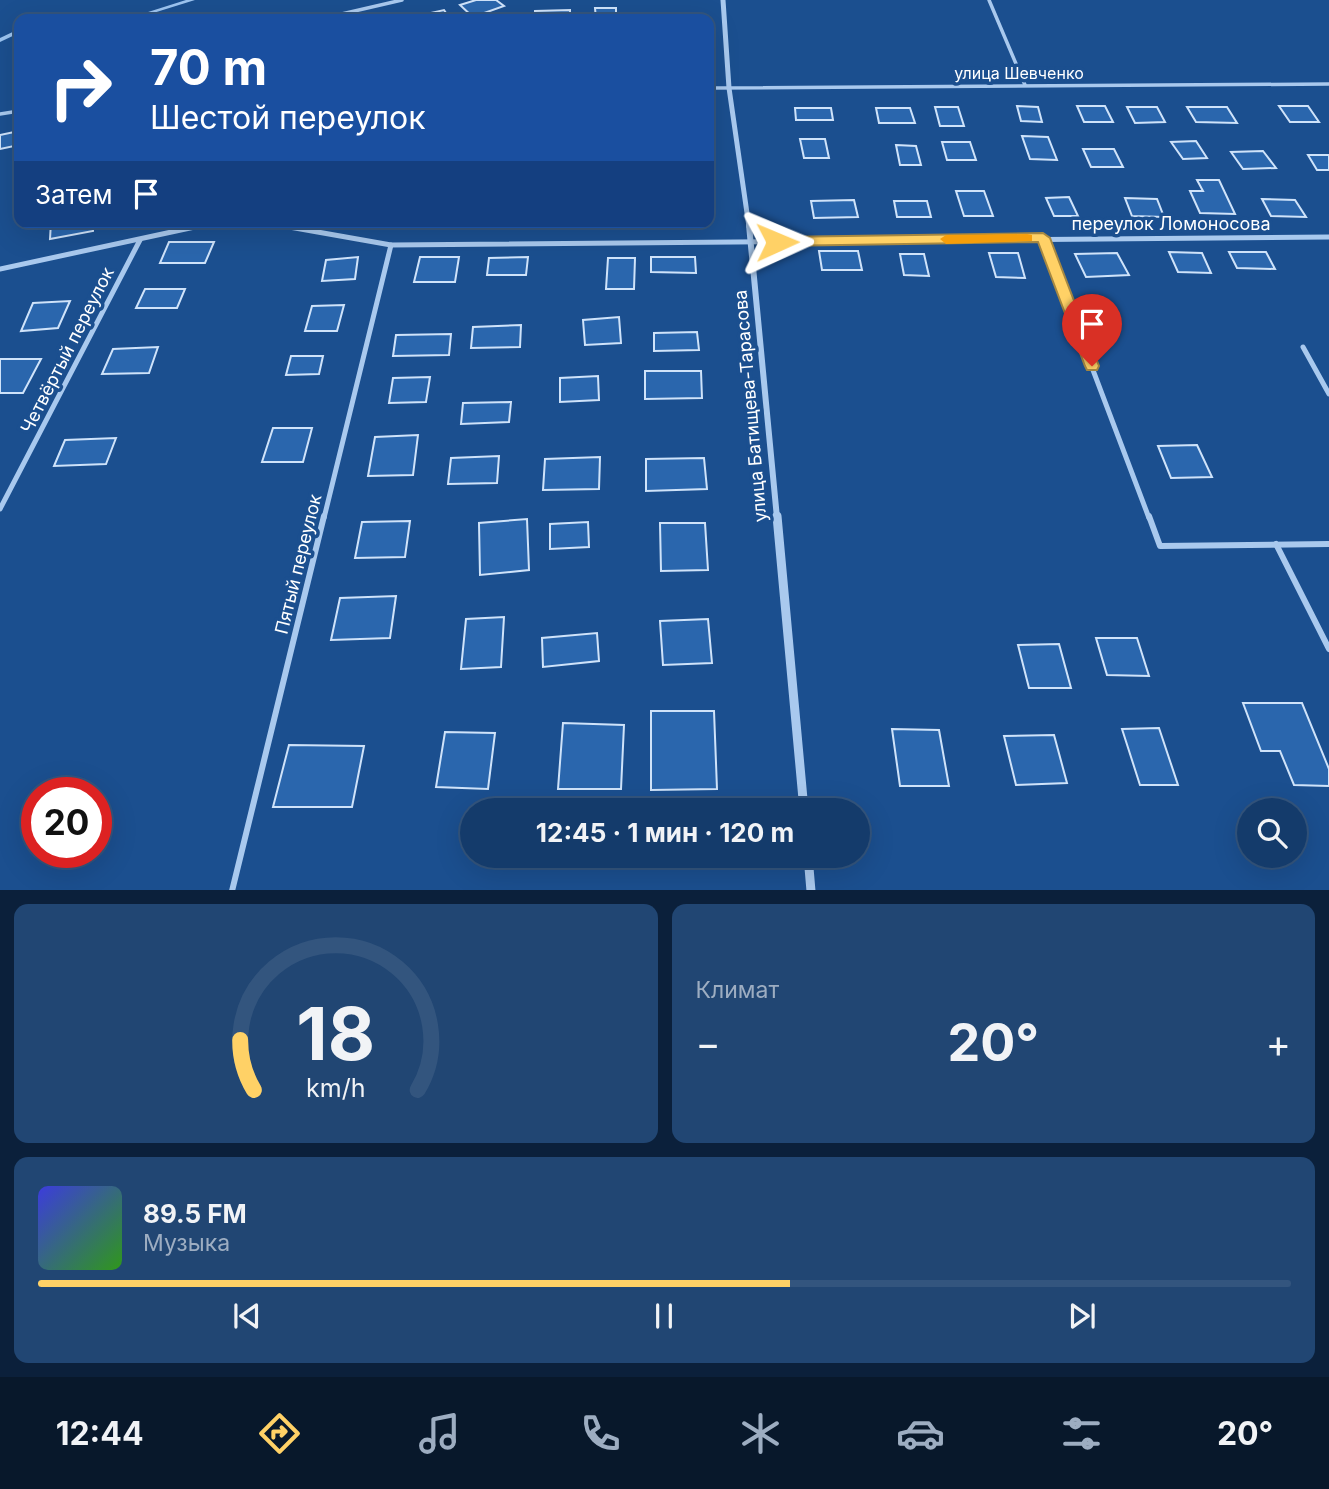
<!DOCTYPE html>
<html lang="ru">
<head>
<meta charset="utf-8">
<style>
	:root { --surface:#143b6b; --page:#214673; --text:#f1f3f6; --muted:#9dadc1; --line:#33557e; --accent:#ffd166 }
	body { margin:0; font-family:Inter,sans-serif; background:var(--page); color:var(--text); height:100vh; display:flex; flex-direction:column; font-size:26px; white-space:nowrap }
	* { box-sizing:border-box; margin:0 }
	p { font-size:23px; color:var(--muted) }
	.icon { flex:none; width:38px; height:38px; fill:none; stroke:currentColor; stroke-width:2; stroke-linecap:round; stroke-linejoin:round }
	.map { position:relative; height:890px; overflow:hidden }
	.side { display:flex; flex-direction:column; gap:14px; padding:14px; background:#0b203b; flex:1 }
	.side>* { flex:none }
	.top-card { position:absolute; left:14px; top:14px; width:700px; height:214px; border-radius:14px; box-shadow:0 7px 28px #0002,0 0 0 2px var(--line); background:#1a4fa0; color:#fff; overflow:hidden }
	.tools { position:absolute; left:1237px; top:798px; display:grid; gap:14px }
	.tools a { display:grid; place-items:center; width:70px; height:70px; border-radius:50%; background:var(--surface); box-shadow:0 7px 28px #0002,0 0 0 2px var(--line); font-size:35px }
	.speed { position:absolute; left:21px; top:777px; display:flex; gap:14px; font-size:35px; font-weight:700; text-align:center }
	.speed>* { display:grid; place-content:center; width:91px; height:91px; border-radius:50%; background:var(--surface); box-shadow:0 7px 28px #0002,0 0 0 2px var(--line); line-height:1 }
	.speed .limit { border:10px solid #d22; background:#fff; color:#111 }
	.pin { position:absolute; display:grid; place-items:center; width:60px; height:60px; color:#fff; margin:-72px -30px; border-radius:50% 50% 50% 0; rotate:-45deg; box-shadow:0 0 7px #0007 }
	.pin .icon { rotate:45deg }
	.me { position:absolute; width:77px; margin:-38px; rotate:89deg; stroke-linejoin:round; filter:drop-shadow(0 0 5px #0008) }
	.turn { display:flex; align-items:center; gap:24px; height:147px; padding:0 21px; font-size:32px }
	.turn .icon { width:91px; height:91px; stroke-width:2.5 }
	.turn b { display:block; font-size:49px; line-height:60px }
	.then { display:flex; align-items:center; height:66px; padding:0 21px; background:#0003; gap:14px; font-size:26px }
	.big { font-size:52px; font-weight:700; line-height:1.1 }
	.side .tile { flex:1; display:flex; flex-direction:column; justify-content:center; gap:10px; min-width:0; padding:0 24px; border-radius:14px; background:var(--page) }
	.side .dial { align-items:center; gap:0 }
	.dial svg { height:182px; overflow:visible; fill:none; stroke:var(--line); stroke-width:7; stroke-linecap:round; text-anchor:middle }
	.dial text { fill:var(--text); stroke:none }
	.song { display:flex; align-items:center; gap:21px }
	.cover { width:84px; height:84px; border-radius:10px; background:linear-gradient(135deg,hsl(240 70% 55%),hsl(110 70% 35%)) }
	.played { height:7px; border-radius:4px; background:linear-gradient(90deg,var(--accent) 60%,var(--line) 60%) }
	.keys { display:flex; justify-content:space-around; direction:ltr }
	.heat { display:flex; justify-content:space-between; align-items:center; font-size:38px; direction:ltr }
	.side .tiles { flex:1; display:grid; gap:14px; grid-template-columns:1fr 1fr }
	.tile:last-child { grid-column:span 2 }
	.trip { position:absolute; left:460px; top:798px; width:410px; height:70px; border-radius:35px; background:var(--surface); box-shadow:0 7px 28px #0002,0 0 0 2px var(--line); font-weight:700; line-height:70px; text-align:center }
	.tabs { display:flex; height:112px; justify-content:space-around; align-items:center; background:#08182b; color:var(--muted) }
	.tabs .icon { width:49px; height:49px }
	.tabs .on { color:var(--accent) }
	.tabs b { font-size:32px; color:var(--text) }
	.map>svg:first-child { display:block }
</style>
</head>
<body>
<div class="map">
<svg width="1329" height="891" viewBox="0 0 1329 891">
	<rect width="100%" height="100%" fill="#1b4f8f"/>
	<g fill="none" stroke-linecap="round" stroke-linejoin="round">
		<!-- stream -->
		<g fill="#9cc4f0" fill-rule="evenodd">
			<path d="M186,0H195L134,19H126Z"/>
			<path d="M19,29V33L0,42V38Z"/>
		</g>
	</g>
	<!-- building -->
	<g fill="#2a66ad" stroke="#cfe3fa" stroke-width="2">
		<path d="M476,0H496L504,6L473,17L460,5Z"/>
		<path d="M595,8H616V16H630L631,19H596Z"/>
		<path d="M444,10L450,19L408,18Z"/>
		<path d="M570,10V19H535V11Z"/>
		<path d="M1017,106L1038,107L1042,122L1021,121Z"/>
		<path d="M1077,106H1105L1113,122H1084Z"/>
		<path d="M1279,106H1308L1319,122H1290Z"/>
		<path d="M935,107H958L964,126H940Z"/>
		<path d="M1127,107H1157L1165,122L1135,123Z"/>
		<path d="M1187,107H1227L1237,123L1196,122Z"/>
		<path d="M795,108H831L833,120H796Z"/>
		<path d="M876,108H910L915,123H879Z"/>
		<path d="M19,131V145L0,149V135Z"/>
		<path d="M1022,136L1048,137L1057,160L1030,159Z"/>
		<path d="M800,139H825L829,158H804Z"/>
		<path d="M1196,141L1207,158L1183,159L1171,142Z"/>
		<path d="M942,142H970L976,160H947Z"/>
		<path d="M896,145L916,146L921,165H900Z"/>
		<path d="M1083,149H1114L1123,167H1091Z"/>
		<path d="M1263,151L1276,168L1243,169L1231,152Z"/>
		<path d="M1308,155H1329V170H1317Z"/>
		<path d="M1197,180H1219L1235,214L1200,213L1190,191H1203Z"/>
		<path d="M956,191H984L993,216H964Z"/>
		<path d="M1069,197L1078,216H1054L1046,198Z"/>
		<path d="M1125,198L1157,199L1164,217L1132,216Z"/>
		<path d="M1262,199L1295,200L1306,217L1271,216Z"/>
		<path d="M854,200L858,217L814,218L811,201Z"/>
		<path d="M894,201H927L931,217H897Z"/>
		<path d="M51,222H93V231L50,239Z"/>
		<path d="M169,242H214L205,263H160Z"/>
		<path d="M819,251H858L862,270H822Z"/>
		<path d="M1169,252L1202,253L1211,273L1178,272Z"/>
		<path d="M1229,252H1266L1275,269L1237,268Z"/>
		<path d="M989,253H1018L1025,278L996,277Z"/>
		<path d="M1117,253L1129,275L1086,277L1075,254Z"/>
		<path d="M900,254H924L929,276L904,275Z"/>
		<path d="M358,257L355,279L322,281L326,260Z"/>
		<path d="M420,257H459L455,282H414Z"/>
		<path d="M528,257L526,275H487L489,258Z"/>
		<path d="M651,257H695L696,273L651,272Z"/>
		<path d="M608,258H635L634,289H606Z"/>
		<path d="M145,289H185L177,308H136Z"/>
		<path d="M70,301L58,328L21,331L33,303Z"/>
		<path d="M344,305L337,331H305L312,306Z"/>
		<path d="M619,317L621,343L585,345L583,320Z"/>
		<path d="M521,325L520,347L471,348L473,327Z"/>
		<path d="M697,332L699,350L654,351V333Z"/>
		<path d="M451,334L449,355L393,356L396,335Z"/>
		<path d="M158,347L149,373L102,374L113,349Z"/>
		<path d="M291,356H323L319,374L286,375Z"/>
		<path d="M0,359H41L23,393H0Z"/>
		<path d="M645,371H701L702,398L645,399Z"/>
		<path d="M598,376L599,400L560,402V378Z"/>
		<path d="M430,377L426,402L389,403L393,378Z"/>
		<path d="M511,402L509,422L461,424L463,403Z"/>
		<path d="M273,428H312L303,462H262Z"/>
		<path d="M418,435L413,475L368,476L375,437Z"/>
		<path d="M116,438L106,464L54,466L65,440Z"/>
		<path d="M1197,445L1212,477L1171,478L1158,446Z"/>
		<path d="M499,456L497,483L448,484L451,458Z"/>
		<path d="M600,457L599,489L543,490L545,459Z"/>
		<path d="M704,458L707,489L646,491V459Z"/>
		<path d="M527,519L529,570L480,575L479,523Z"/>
		<path d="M410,521L405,557L355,558L362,522Z"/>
		<path d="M588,522L589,547L550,549V524Z"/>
		<path d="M660,523H705L708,570L661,571Z"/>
		<path d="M396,596L390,638L331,640L340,598Z"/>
		<path d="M504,617L501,667L461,669L466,619Z"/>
		<path d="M708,619L712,663L663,665L660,621Z"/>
		<path d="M597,633L599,661L543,667L542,638Z"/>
		<path d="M1096,638H1137L1149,676L1107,675Z"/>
		<path d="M1059,644L1071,688H1029L1018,645Z"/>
		<path d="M1243,703H1302L1329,769V786L1294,785L1280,751H1261Z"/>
		<path d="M651,711H714L717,789L651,790Z"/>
		<path d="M563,723L624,725L621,789H558Z"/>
		<path d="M1159,728L1178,785H1140L1122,729Z"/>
		<path d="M892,729L939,730L949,786H900Z"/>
		<path d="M445,732L495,733L488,789L436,787Z"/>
		<path d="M1054,735L1067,783L1016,785L1004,736Z"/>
		<path d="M289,745L364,746L352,807H273Z"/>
	</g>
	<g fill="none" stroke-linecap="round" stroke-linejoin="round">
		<!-- lane-far2 -->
		<g stroke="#a9c9ee" stroke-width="3.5">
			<path d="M989,0L1025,85"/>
			<path d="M320,19L402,0"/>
			<path d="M709,88L1329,84"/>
			<path d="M0,114L19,111"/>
			<path d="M259,222L288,227"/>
			<path d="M188,227L256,222"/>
		</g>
		<!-- lane-far1 -->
		<g stroke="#a9c9ee" stroke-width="5">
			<path d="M278,225L391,245L1329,237"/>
			<path d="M1043,238L1149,518"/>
			<path d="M0,269L204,225"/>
			<path d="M1303,347L1329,394"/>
			<path d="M0,509L140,240"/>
			<path d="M324,518L391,245"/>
		</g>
		<!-- lane -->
		<g stroke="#a9c9ee" stroke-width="6">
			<path d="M1149,516L1160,546L1329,544"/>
			<path d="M1276,544L1329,649"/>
			<path d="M232,891L324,516"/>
		</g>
		<!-- street-far2 -->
		<path stroke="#a9c9ee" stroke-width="5" d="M723,0L729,88L749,227"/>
		<!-- street-far1 -->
		<path stroke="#a9c9ee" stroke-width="6" d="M749,225L777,518"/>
		<!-- street -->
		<g stroke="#a9c9ee" stroke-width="9">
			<path d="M777,516L804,810"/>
			<path d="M808,856L811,891"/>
		</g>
	</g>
	<!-- route -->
	<path fill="#ffd166" stroke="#a68842" stroke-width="2" d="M1043,233L1050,238L1099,366L1097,370H1087L1085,366L1038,242L777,246L771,242L777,237Z"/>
	<!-- slow -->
	<path fill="#f59e0b" d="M1027,234L1032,235V241L946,244L940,239L946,235Z"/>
	<g text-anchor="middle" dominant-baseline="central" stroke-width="7" stroke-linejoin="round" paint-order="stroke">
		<!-- far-street labels -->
		<g font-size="16" fill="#fff" stroke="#1b4f8f">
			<text x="1019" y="73">улица Шевченко</text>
		</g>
		<!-- street labels -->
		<g font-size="18" fill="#fff" stroke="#1b4f8f">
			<text x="1171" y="223">переулок Ломоносова</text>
			<text transform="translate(67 350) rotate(-63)">Четвёртый переулок</text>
			<text transform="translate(750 406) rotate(-95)">улица Батищева-Тарасова</text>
			<text transform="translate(298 564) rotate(-76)">Пятый переулок</text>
		</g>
	</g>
</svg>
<div class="tools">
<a><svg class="icon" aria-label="search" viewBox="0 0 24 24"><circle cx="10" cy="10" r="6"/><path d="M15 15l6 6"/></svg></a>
</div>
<div class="speed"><div class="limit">20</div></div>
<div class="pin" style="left:1092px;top:366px;background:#d93025"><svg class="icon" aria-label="arrive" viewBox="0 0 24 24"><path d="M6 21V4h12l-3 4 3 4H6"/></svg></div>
<svg class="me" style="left:777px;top:242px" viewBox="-20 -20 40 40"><path d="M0-17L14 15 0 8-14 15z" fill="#ffd166" stroke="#fff" stroke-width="4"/></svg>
<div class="trip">12:45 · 1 мин · 120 m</div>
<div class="top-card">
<div class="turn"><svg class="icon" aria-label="right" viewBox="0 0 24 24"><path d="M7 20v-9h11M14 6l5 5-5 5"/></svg><div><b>70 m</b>Шестой переулок</div></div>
<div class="then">Затем<svg class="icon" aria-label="arrive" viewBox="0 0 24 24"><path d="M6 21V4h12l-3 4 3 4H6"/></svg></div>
</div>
</div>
<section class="side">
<div class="tiles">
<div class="tile dial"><svg viewBox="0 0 100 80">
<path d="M14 69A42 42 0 1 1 86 69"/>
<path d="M14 69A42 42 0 0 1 8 47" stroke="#ffd166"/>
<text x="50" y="56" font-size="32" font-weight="700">18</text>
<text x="50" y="72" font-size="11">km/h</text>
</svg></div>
<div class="tile"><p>Климат</p>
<div class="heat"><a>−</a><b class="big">20°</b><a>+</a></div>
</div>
<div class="tile">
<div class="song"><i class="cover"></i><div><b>89.5 FM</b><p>Музыка</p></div></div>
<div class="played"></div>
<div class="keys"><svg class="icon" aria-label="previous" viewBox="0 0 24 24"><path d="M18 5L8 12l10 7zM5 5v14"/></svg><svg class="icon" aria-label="pause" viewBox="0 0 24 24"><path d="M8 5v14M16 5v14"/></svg><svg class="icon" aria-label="next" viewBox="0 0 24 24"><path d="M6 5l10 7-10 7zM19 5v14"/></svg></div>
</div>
</div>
</section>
<nav class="tabs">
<b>12:44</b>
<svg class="icon on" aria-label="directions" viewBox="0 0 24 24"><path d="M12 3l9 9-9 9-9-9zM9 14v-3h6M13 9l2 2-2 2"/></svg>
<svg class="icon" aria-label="music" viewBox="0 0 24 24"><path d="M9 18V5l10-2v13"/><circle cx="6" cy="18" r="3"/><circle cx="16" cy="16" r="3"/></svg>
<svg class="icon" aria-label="phone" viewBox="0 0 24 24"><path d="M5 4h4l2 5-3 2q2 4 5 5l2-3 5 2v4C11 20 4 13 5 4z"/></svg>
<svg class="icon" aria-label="climate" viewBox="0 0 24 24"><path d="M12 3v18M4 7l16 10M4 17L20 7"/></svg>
<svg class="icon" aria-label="car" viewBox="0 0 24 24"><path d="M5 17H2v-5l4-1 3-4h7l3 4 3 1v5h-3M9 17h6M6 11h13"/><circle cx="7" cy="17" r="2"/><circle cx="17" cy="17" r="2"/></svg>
<svg class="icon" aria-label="filters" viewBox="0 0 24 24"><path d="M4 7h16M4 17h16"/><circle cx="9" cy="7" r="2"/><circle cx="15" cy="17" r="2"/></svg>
<b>20°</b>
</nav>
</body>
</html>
